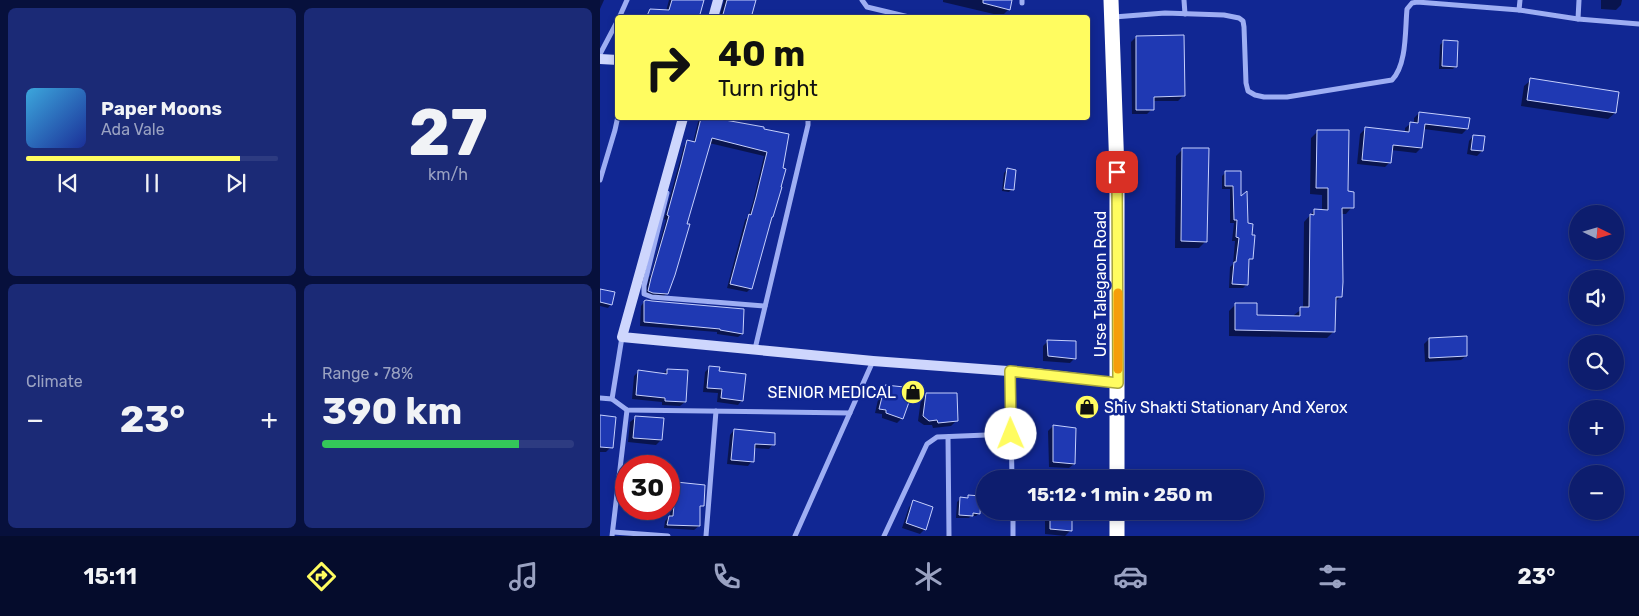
<!DOCTYPE html>
<html lang="en">
<head>
<meta charset="utf-8">
<style>
	:root { --surface:#0d1d6e; --page:#1b2a76; --text:#f1f3f6; --muted:#9aa2c2; --line:#2d3b81; --accent:#fffc60 }
	body { margin:0; font-family:Rubik,sans-serif; background:var(--page); color:var(--text); height:100vh; display:flex; flex-direction:column; font-size:19px; white-space:nowrap }
	* { box-sizing:border-box; margin:0 }
	p { font-size:16px; color:var(--muted) }
	.icon { flex:none; width:28px; height:28px; fill:none; stroke:currentColor; stroke-width:2; stroke-linecap:round; stroke-linejoin:round }
	.map { position:relative; flex:1; overflow:hidden }
	.details { display:flex; flex-direction:column; gap:8px; padding:8px; background:#07103c; width:600px }
	.details>* { flex:none }
	.top-card { position:absolute; left:15px; top:15px; width:475px; height:105px; border-radius:5px; box-shadow:0 2px 8px #0003,0 0 0 1px var(--line); background:#fffc60; color:#111; overflow:hidden }
	.needle { width:32px; rotate:95deg }
	.buttons { position:absolute; left:969px; top:205px; display:grid; gap:10px }
	.buttons a { display:grid; place-items:center; width:55px; height:55px; border-radius:50%; background:var(--surface); box-shadow:0 2px 8px #0003,0 0 0 1px var(--line); font-size:25px }
	.speed { position:absolute; left:15px; top:455px; display:flex; gap:10px; font-size:25px; font-weight:700; text-align:center }
	.speed>* { display:grid; place-content:center; width:65px; height:65px; border-radius:50%; background:var(--surface); box-shadow:0 2px 8px #0003,0 0 0 1px var(--line); line-height:1 }
	.speed .limit { border:8px solid #d22; background:#fff; color:#111 }
	.pin { position:absolute; display:grid; place-items:center; width:42px; height:42px; color:#fff; margin:-21px; border-radius:10px; box-shadow:0 2px 8px #0006 }
	.me { position:absolute; width:55px; margin:-28px; rotate:359deg; stroke-linejoin:round; filter:drop-shadow(0 0 4px #0008) }
	.turn { display:flex; align-items:center; gap:18px; height:105px; padding:0 20px; font-size:22px }
	.turn .icon { width:65px; height:65px; stroke-width:2.5 }
	.turn b { display:block; font-size:35px; line-height:42px }
	.big { font-size:38px; font-weight:700; line-height:1.1 }
	.details .card { flex:1; display:flex; flex-direction:column; justify-content:center; gap:8px; min-width:0; padding:0 18px; border-radius:8px; background:var(--page) }
	.details .dial { align-items:center; gap:0 }
	.dial b { font-size:65px; line-height:1 }
	.song { display:flex; align-items:center; gap:15px }
	.cover { width:60px; height:60px; border-radius:8px; background:linear-gradient(135deg,hsl(200 70% 55%),hsl(230 70% 35%)) }
	.played { height:5px; border-radius:2px; background:linear-gradient(90deg,var(--accent) 85%,var(--line) 85%) }
	.keys { display:flex; justify-content:space-around; direction:ltr }
	.heat { display:flex; justify-content:space-between; align-items:center; font-size:28px; direction:ltr }
	.charge { height:8px; border-radius:4px; background:linear-gradient(90deg,#34c759 78%,var(--line) 0) }
	.details .tiles { flex:1; display:grid; gap:8px; grid-template-columns:repeat(2,1fr) }
	.trip { position:absolute; left:376px; top:470px; width:288px; height:50px; border-radius:25px; background:var(--surface); box-shadow:0 2px 8px #0003,0 0 0 1px var(--line); font-weight:700; line-height:50px; text-align:center }
	.tabs { display:flex; height:80px; justify-content:space-around; align-items:center; background:#050c2c; color:var(--muted) }
	.tabs .icon { width:35px; height:35px }
	.tabs .active { color:var(--accent) }
	.tabs b { font-size:22px; color:var(--text) }
	main { display:flex; flex:1; min-height:0 }
	.map>svg:first-child { display:block }
</style>
</head>
<body>
<main>
<section class="details">
<div class="tiles">
<div class="card">
<div class="song"><i class="cover"></i><div><b>Paper Moons</b><p>Ada Vale</p></div></div>
<div class="played"></div>
<div class="keys"><svg class="icon" aria-label="previous" viewBox="0 0 24 24"><path d="M18 5L8 12l10 7zM5 5v14"/></svg><svg class="icon" aria-label="pause" viewBox="0 0 24 24"><path d="M8 5v14M16 5v14"/></svg><svg class="icon" aria-label="next" viewBox="0 0 24 24"><path d="M6 5l10 7-10 7zM19 5v14"/></svg></div>
</div>
<div class="card dial"><b>27</b><p>km/h</p></div>
<div class="card"><p>Climate</p>
<div class="heat"><a>−</a><b class="big">23°</b><a>+</a></div>
</div>
<div class="card"><p>Range · 78%</p><b class="big">390 km</b><div class="charge"></div></div>
</div>
</section>
<div class="map">
<svg width="1039" height="536" viewBox="0 0 1039 536">
	<rect width="100%" height="100%" fill="#112793"/>
	<!-- shadow -->
	<g fill="#0007">
		<path d="M0,0H4L0,9Z"/>
		<path d="M69,0H102L95,18H44L50,10L66,11Z"/>
		<path d="M124,0H155L150,18H119Z"/>
		<path d="M343,0H411L409,9L402,16L343,2Z"/>
		<path d="M1001,0H1022L1021,5L1016,10L1001,9Z"/>
		<path d="M536,37L583,96L578,101H552V109L547,114H532L531,42Z"/>
		<path d="M843,42L856,66L853,69H839L840,45Z"/>
		<path d="M931,80L1015,113L1008,119L921,106L924,86Z"/>
		<path d="M819,113L867,129L862,134L824,129L821,148L816,153L791,150L790,162L785,167L757,164L760,134L765,129L805,133V128L810,124H814V118Z"/>
		<path d="M99,118H114L188,135L170,219L151,288L147,292L127,288L145,220L148,217L153,202L164,156L109,143L67,293L63,297L45,295L49,277L51,275L66,220L64,219L84,146L88,142L93,143Z"/>
		<path d="M718,131L752,207L746,214H741L740,297L734,303V331L727,338L629,336V311L636,304L656,317H694V315L703,308L704,222L714,211H722V195L710,194L711,138Z"/>
		<path d="M873,136L882,151L877,156L867,154L869,141Z"/>
		<path d="M583,149L606,241L599,248H575L576,156Z"/>
		<path d="M407,170L412,189L409,192L402,191L404,173Z"/>
		<path d="M626,172L640,198L651,236V258L648,262L646,285L643,288H629L630,267L633,264L635,241H632L634,223H630V189H622V176Z"/>
		<path d="M0,290L11,304L8,308L0,306Z"/>
		<path d="M44,302L142,310V334L138,337L117,334V332L40,326L41,306Z"/>
		<path d="M829,339L866,356L861,360L825,362L824,344Z"/>
		<path d="M448,341L475,358L470,363L443,361V346Z"/>
		<path d="M109,368L118,372L142,400L138,405L117,402L118,393L103,392L105,372Z"/>
		<path d="M67,370L85,402L80,406L62,405V402L32,399L34,376L38,372L63,374Z"/>
		<path d="M285,386L302,418L297,423L282,418V414L275,413L280,391Z"/>
		<path d="M326,394L356,421L351,426L333,428L332,425H324L318,421L321,399Z"/>
		<path d="M0,416L11,447L6,452H0Z"/>
		<path d="M35,418L61,440L56,445L28,442L30,422Z"/>
		<path d="M453,426L474,464L469,468L449,467L448,431Z"/>
		<path d="M134,430L173,444L169,449L154,448L152,461L148,466L127,464L130,435Z"/>
		<path d="M76,484L102,505L99,508V526L94,530L64,528L65,521L70,516L72,488Z"/>
		<path d="M369,496L379,513L376,516H371L369,518H356L357,502L360,499H366Z"/>
		<path d="M314,502L325,529L320,534L302,528L309,507Z"/>
		<path d="M445,511H471L470,531L465,536L445,534Z"/>
	</g>
	<!-- building -->
	<g fill="#1f39b3" stroke="#c6d0fd">
		<path d="M72,0H104L99,18H46L50,9L69,10Z"/>
		<path d="M127,0H156L151,18H122Z"/>
		<path d="M383,0H412L410,10L383,3Z"/>
		<path d="M584,35L585,96L554,97V110H536V36Z"/>
		<path d="M843,40L858,41L857,67L842,66Z"/>
		<path d="M930,78L1019,92L1016,113L927,100Z"/>
		<path d="M819,112L870,118L868,129L825,124L822,148L793,145L791,163L762,160L765,127L809,132L810,122L818,123Z"/>
		<path d="M101,118H126L125,120L164,127V129L189,134L183,168L186,169L181,187H182L173,217H172L152,289L130,284L149,214L151,215L156,197L167,152L112,138L87,224H90L75,275L68,294L53,293L48,291L51,278L69,216L67,215L81,164L87,140L95,142Z"/>
		<path d="M717,130H749L748,191L754,192V208H742L743,282L742,297H736L735,332L635,330V303H657V315L700,316V307H709L710,214L714,215V209L728,210V188H716Z"/>
		<path d="M873,135L885,136L883,151L871,150Z"/>
		<path d="M582,148H609L607,242L581,241Z"/>
		<path d="M407,168L416,170L414,190L404,189Z"/>
		<path d="M625,171H641V196L647,191L648,223L653,224L652,235H655L653,259H649L648,285L632,284L634,262H636L639,238L636,237L637,220H634L633,186H625Z"/>
		<path d="M0,289L15,292L12,305L0,302Z"/>
		<path d="M46,300L52,301L144,309L143,334L120,330V329L44,322V301Z"/>
		<path d="M867,336V356L829,358V338Z"/>
		<path d="M447,340L476,341V359L448,356Z"/>
		<path d="M109,366L120,367L119,371L146,374L143,401L121,398L122,389L107,388Z"/>
		<path d="M67,369L88,370L86,402L65,401V398L36,395L38,370L67,374Z"/>
		<path d="M285,385L314,388L303,419L286,413V410L279,409Z"/>
		<path d="M326,393H357L358,421L338,423L337,420L329,421L323,416Z"/>
		<path d="M0,415L16,417L13,448L0,447Z"/>
		<path d="M35,416L64,418L62,440L33,438Z"/>
		<path d="M453,425L476,428L475,464L453,462Z"/>
		<path d="M134,429L175,433V445L155,444L154,462L131,460Z"/>
		<path d="M76,482L105,485L104,506H100V526L67,525L69,516H73Z"/>
		<path d="M368,495L381,496L380,514L373,513V516L359,515L360,497L368,498Z"/>
		<path d="M313,500L333,507L326,530L306,523Z"/>
		<path d="M450,511H472V531L450,529Z"/>
	</g>
	<g fill="none" stroke-linecap="round" stroke-linejoin="round">
		<!-- street -->
		<g stroke="#9eaef3" stroke-width="5">
			<path d="M262,0L267,7L313,18"/>
			<path d="M584,0L585,14"/>
			<path d="M422,3V0"/>
			<path d="M919,10L920,0"/>
			<path d="M514,17L565,13L624,15L639,18L643,21L644,27L646,83L648,91L655,95L664,97H687L792,80C807,65 805,30 807,9L812,3L817,2L919,10L978,19L1039,24"/>
			<path d="M19,18L27,0"/>
			<path d="M978,19L979,0"/>
			<path d="M0,54L18,20"/>
			<path d="M0,180L15,130L18,116"/>
			<path d="M67,193L44,286V294L52,297L165,306"/>
			<path d="M155,349L208,125V118"/>
			<path d="M410,371L412,479"/>
			<path d="M0,398L12,399L27,410L250,413"/>
			<path d="M12,399L22,337"/>
			<path d="M348,437L349,536"/>
			<path d="M413,511V536"/>
			<path d="M13,532L68,536"/>
			<path d="M12,536L27,410"/>
			<path d="M106,536L116,411"/>
			<path d="M195,536L273,361"/>
			<path d="M284,536L327,444L337,437L411,434"/>
		</g>
		<!-- secondary -->
		<g stroke="#ced6fd" stroke-width="10">
			<path d="M113,18L118,0"/>
			<path d="M0,59L18,60"/>
			<path d="M83,118L22,337L273,361L435,373L518,383"/>
		</g>
		<!-- highway -->
		<g stroke="#fff" stroke-width="15">
			<path d="M511,0L517,172V479"/>
			<path d="M517,536V511"/>
		</g>
	</g>
	<g fill="none" stroke-linecap="round" stroke-linejoin="round">
		<!-- route casing -->
		<g stroke="#a6a43e" stroke-width="12">
			<path id="route" d="M411,434L410,371L518,383L517,172"/>
		</g>
		<!-- route -->
		<use href="#route" stroke="#fffc60" stroke-width="9"/>
		<!-- slow -->
		<path stroke="#f59e0b" stroke-width="9" d="M518,293V369"/>
	</g>
	<!-- icons -->
	<defs>
		<g id="shop-disc" transform="scale(1.25)"><circle r="9.5" fill="#fffc60" stroke="#112793"/><path d="M-5-2.5h2.3a2.7 3.5 0 0 1 5.4 0H5L5.5 6h-11ZM-1.5-2.5h3a1.5 2.3 0 0 0-3 0Z" fill="#111"/></g>
	</defs>
	<g fill-rule="evenodd">
		<use href="#shop-disc" x="313" y="392"/>
		<use href="#shop-disc" x="487" y="407"/>
	</g>
	<g text-anchor="middle" dominant-baseline="central" stroke-width="5" stroke-linejoin="round" paint-order="stroke">
		<!-- street labels -->
		<g font-size="16" fill="#fff" stroke="#112793">
			<text transform="translate(500 284) rotate(-90)">Urse Talegaon Road</text>
		</g>
		<!-- poi labels -->
		<g font-size="16" fill="#fff" stroke="#112793" text-anchor="end">
			<text x="296" y="392">SENIOR MEDICAL</text>
			<text x="504" y="407" text-anchor="start">Shiv Shakti Stationary And Xerox</text>
		</g>
	</g>
</svg>
<div class="buttons">
<a><svg class="needle" viewBox="-14 -14 28 28"><path d="M0-13l5 13h-10z" fill="#e53935"/><path d="M0 13l5-13h-10z" fill="#9aa2c2"/></svg></a>
<a><svg class="icon" aria-label="sound" viewBox="0 0 24 24"><path d="M4 9h4l5-4v14l-5-4H4zM17 9q2 3 0 6"/></svg></a>
<a><svg class="icon" aria-label="search" viewBox="0 0 24 24"><circle cx="10" cy="10" r="6"/><path d="M15 15l6 6"/></svg></a>
<a>+</a>
<a>−</a>
</div>
<div class="speed"><div class="limit">30</div></div>
<div class="pin" style="left:517px;top:172px;background:#d93025"><svg class="icon" aria-label="arrive" viewBox="0 0 24 24"><path d="M6 21V4h12l-3 4 3 4H6"/></svg></div>
<svg class="me" style="left:411px;top:434px" viewBox="-20 -20 40 40"><circle r="19" fill="#fff"/><path d="M0-13L10 11 0 6-10 11z" fill="#fffc60"/></svg>
<div class="trip">15:12 · 1 min · 250 m</div>
<div class="top-card">
<div class="turn"><svg class="icon" aria-label="right" viewBox="0 0 24 24"><path d="M7 20v-9h11M14 6l5 5-5 5"/></svg><div><b>40 m</b>Turn right</div></div>
</div>
</div>
</main>
<nav class="tabs">
<b>15:11</b>
<svg class="icon active" aria-label="directions" viewBox="0 0 24 24"><path d="M12 3l9 9-9 9-9-9zM9 14v-3h6M13 9l2 2-2 2"/></svg>
<svg class="icon" aria-label="music" viewBox="0 0 24 24"><path d="M9 18V5l10-2v13"/><circle cx="6" cy="18" r="3"/><circle cx="16" cy="16" r="3"/></svg>
<svg class="icon" aria-label="phone" viewBox="0 0 24 24"><path d="M5 4h4l2 5-3 2q2 4 5 5l2-3 5 2v4C11 20 4 13 5 4z"/></svg>
<svg class="icon" aria-label="climate" viewBox="0 0 24 24"><path d="M12 3v18M4 7l16 10M4 17L20 7"/></svg>
<svg class="icon" aria-label="car" viewBox="0 0 24 24"><path d="M5 17H2v-5l4-1 3-4h7l3 4 3 1v5h-3M9 17h6M6 11h13"/><circle cx="7" cy="17" r="2"/><circle cx="17" cy="17" r="2"/></svg>
<svg class="icon" aria-label="filters" viewBox="0 0 24 24"><path d="M4 7h16M4 17h16"/><circle cx="9" cy="7" r="2"/><circle cx="15" cy="17" r="2"/></svg>
<b>23°</b>
</nav>
</body>
</html>
